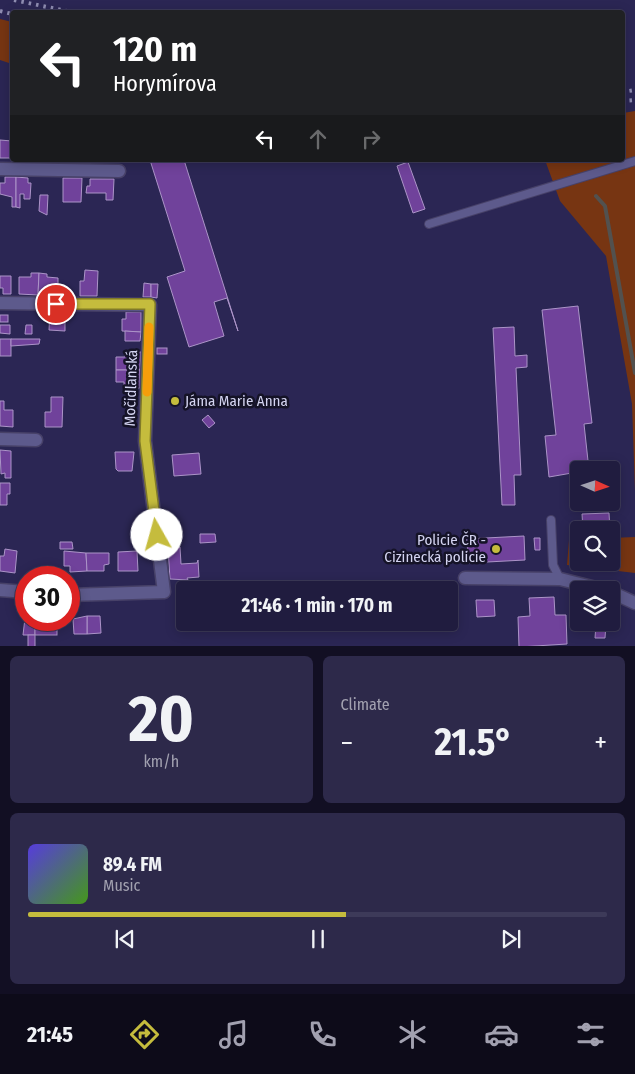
<!DOCTYPE html>
<html lang="en">
<head>
<meta charset="utf-8">
<style>
	:root { --surface:#201c3f; --page:#2d294a; --text:#f1f3f6; --muted:#a2a1b0; --line:#3d3a59; --accent:#c5bc3d }
	body { margin:0; font-family:"Fira Sans Condensed",sans-serif; background:var(--page); color:var(--text); height:100vh; display:flex; flex-direction:column; font-size:19px; white-space:nowrap }
	* { box-sizing:border-box; margin:0 }
	p { font-size:16px; color:var(--muted) }
	.icon { flex:none; width:28px; height:28px; fill:none; stroke:currentColor; stroke-width:2; stroke-linecap:round; stroke-linejoin:round }
	.map { position:relative; height:646px; overflow:hidden }
	.sheet { display:flex; flex-direction:column; gap:10px; padding:10px; background:#120f23; flex:1 }
	.sheet>* { flex:none }
	.top-card { position:absolute; left:10px; top:10px; width:615px; height:152px; border-radius:5px; box-shadow:0 2px 12px #0003,0 0 0 1px var(--line); background:#202124; color:#fff; overflow:hidden }
	.needle { width:32px; rotate:93deg }
	.controls { position:absolute; left:570px; top:461px; display:grid; gap:10px }
	.controls a { display:grid; place-items:center; width:50px; height:50px; border-radius:5px; background:var(--surface); box-shadow:0 2px 12px #0003,0 0 0 1px var(--line); font-size:25px }
	.speed { position:absolute; left:15px; top:566px; display:flex; gap:10px; font-size:25px; font-weight:700; text-align:center }
	.speed>* { display:grid; place-content:center; width:65px; height:65px; border-radius:50%; background:var(--surface); box-shadow:0 2px 12px #0003,0 0 0 1px var(--line); line-height:1 }
	.speed .limit { border:8px solid #d22; background:#fff; color:#111 }
	.pin { position:absolute; display:grid; place-items:center; width:42px; height:42px; color:#fff; margin:-21px; border:2px solid #fff; border-radius:50%; box-shadow:0 1px 5px #0007 }
	.me { position:absolute; width:55px; margin:-28px; rotate:353deg; stroke-linejoin:round; filter:drop-shadow(0 0 4px #0008) }
	.turn { display:flex; align-items:center; gap:18px; height:105px; padding:0 20px; font-size:22px }
	.turn .icon { width:65px; height:65px; stroke-width:2.5 }
	.turn b { display:block; font-size:35px; line-height:42px }
	.lanes { display:flex; align-items:center; height:48px; padding:0 20px; background:#0003; justify-content:center; gap:25px; direction:ltr }
	.lanes .off { opacity:.35 }
	.big { font-size:38px; font-weight:700; line-height:1.1 }
	.sheet .card { flex:1; display:flex; flex-direction:column; justify-content:center; gap:8px; min-width:0; padding:0 18px; border-radius:8px; background:var(--page) }
	.sheet .dial { align-items:center; gap:0 }
	.dial b { font-size:65px; line-height:1 }
	.song { display:flex; align-items:center; gap:15px }
	.cover { width:60px; height:60px; border-radius:8px; background:linear-gradient(135deg,hsl(250 70% 55%),hsl(100 70% 35%)) }
	.played { height:5px; border-radius:2px; background:linear-gradient(90deg,var(--accent) 55%,var(--line) 55%) }
	.keys { display:flex; justify-content:space-around; direction:ltr }
	.heat { display:flex; justify-content:space-between; align-items:center; font-size:28px; direction:ltr }
	.sheet .tiles { flex:1; display:grid; gap:10px; grid-template-columns:1fr 1fr }
	.card:last-child { grid-column:span 2 }
	.trip { position:absolute; left:176px; top:581px; width:282px; height:50px; border-radius:5px; background:var(--surface); box-shadow:0 2px 12px #0003,0 0 0 1px var(--line); font-weight:700; line-height:50px; text-align:center }
	.tabs { display:flex; height:80px; justify-content:space-around; align-items:center; background:#0d0b19; color:var(--muted) }
	.tabs .icon { width:35px; height:35px }
	.tabs .active { color:var(--accent) }
	.tabs b { font-size:22px; color:var(--text) }
	.map>svg:first-child { display:block }
</style>
</head>
<body>
<div class="map">
<svg width="635" height="647" viewBox="0 0 635 647">
	<rect width="100%" height="100%" fill="#2b2654"/>
	<!-- green -->
	<g fill="#773512">
		<path d="M0,19L12,22V64L0,60Z"/>
		<path d="M635,111V491L632,404L606,256L560,201L545,160H622L623,113Z"/>
		<path d="M635,537V573L567,565L569,540H579V562H611V538Z"/>
	</g>
	<g fill="none" stroke-linecap="round" stroke-linejoin="round">
		<!-- stream -->
		<path stroke="#52514f" stroke-width="4" d="M596,196L605,206L635,373"/>
	</g>
	<!-- building -->
	<g fill="#70429b" stroke="#ac94c8">
		<path d="M0,140L12,141L11,158H0Z"/>
		<path d="M150,160H184L238,331L227,298L214,302L224,336L189,347L167,277L185,271Z"/>
		<path d="M408,162L425,209L413,213L397,166Z"/>
		<path d="M5,177H16V207H12V197L0,194V183H5Z"/>
		<path d="M16,177L28,178V183H31L30,199H24V194H20V208L16,207Z"/>
		<path d="M63,178H82L81,202H63Z"/>
		<path d="M90,179H114L113,200H106V193H86L87,186H90Z"/>
		<path d="M40,195H48L47,215L39,211Z"/>
		<path d="M85,270L98,271L97,296H80V281H84Z"/>
		<path d="M31,273H39L38,295L19,294V277H31Z"/>
		<path d="M39,273L47,274V277L58,278V295H38Z"/>
		<path d="M0,276H11V294H3V288H0Z"/>
		<path d="M144,283L151,284V297H143Z"/>
		<path d="M151,284H158L157,298L151,297Z"/>
		<path d="M578,306L592,423L584,424L589,470L549,477L545,436L556,435L542,310Z"/>
		<path d="M50,311H65V331L49,330Z"/>
		<path d="M126,312H141V332L122,331V319H126Z"/>
		<rect x="0" y="315" width="8" height="7"/>
		<path d="M0,325H10V334L0,333Z"/>
		<path d="M26,325H32V334H25Z"/>
		<path d="M514,327L515,356L527,355V367L516,368L521,475H514L515,505H502L493,328Z"/>
		<path d="M125,331L141,332L140,341H125Z"/>
		<rect x="0" y="339" width="11" height="17"/>
		<path d="M11,339H40L39,344L11,346Z"/>
		<rect x="157" y="348" width="10" height="6"/>
		<path d="M125,352H141L140,370H116V357H125Z"/>
		<path d="M116,370H140V388H124V382H116Z"/>
		<path d="M51,397H63L62,427H45V412H51Z"/>
		<path d="M0,401H4V410H13V427L0,426Z"/>
		<path d="M208,415L215,423L209,428L202,420Z"/>
		<path d="M0,450L11,451V478H5V473L1,474Z"/>
		<path d="M115,452H134L132,471H118L116,469Z"/>
		<path d="M199,453L201,474L174,476L172,455Z"/>
		<path d="M0,483H10V494H7V505H0Z"/>
		<path d="M609,513L610,530H583L582,514Z"/>
		<path d="M200,534H215L216,542L200,543Z"/>
		<path d="M524,536L525,560L468,563L467,539Z"/>
		<path d="M534,538H540V550H535Z"/>
		<path d="M60,542H72L73,549H60Z"/>
		<path d="M180,547L181,564L197,563L198,560L199,577L187,578L188,580L170,579L168,548Z"/>
		<path d="M5,549L17,551L15,573L0,571V556H4Z"/>
		<path d="M64,551L86,553L87,571L70,572V566H64Z"/>
		<path d="M137,551L138,571H118V552Z"/>
		<path d="M86,553H109V564L104,565V571H87Z"/>
		<path d="M554,597L555,615H566L567,644L519,647L518,617L530,616L529,598Z"/>
		<path d="M476,600H494L495,616L477,617Z"/>
		<path d="M87,616H100L101,633L87,634Z"/>
		<path d="M87,616V634H74L73,619Z"/>
		<path d="M25,618L26,620H35V635H23Z"/>
		<rect x="35" y="620" width="22" height="15"/>
		<path d="M596,624H606L605,638H595Z"/>
		<rect x="28" y="635" width="7" height="12"/>
	</g>
	<g fill="none" stroke-linecap="round" stroke-linejoin="round">
		<!-- lane casing -->
		<g stroke="#474168" stroke-width="10">
			<g id="lane">
				<path d="M429,224L635,161"/>
				<path d="M551,520L553,565L560,579"/>
			</g>
		</g>
		<!-- street casing -->
		<g stroke="#474168" stroke-width="15">
			<g id="street">
				<path d="M0,169L119,171"/>
				<path d="M0,303L150,305L145,441L164,592L69,595"/>
				<path d="M0,439L36,440"/>
				<path d="M465,578L560,579L604,590"/>
				<path d="M0,590L26,592"/>
				<path d="M611,592L635,603"/>
			</g>
		</g>
		<!-- lane -->
		<use href="#lane" stroke="#5d5a8c" stroke-width="8"/>
		<!-- street -->
		<use href="#street" stroke="#5d5a8c" stroke-width="12"/>
		<!-- rail -->
		<g stroke="#8f8db1" stroke-width="4" stroke-dasharray="2.5 5" stroke-linecap="butt">
			<path d="M14,0L71,12"/>
			<path d="M0,11L12,14"/>
			<path d="M622,92L635,90"/>
			<path d="M622,101L635,100"/>
		</g>
	</g>
	<g fill="none" stroke-linecap="round" stroke-linejoin="round">
		<!-- route casing -->
		<g stroke="#807a28" stroke-width="12">
			<path id="route" d="M56,304H150L145,441L157,535"/>
		</g>
		<!-- route -->
		<use href="#route" stroke="#c5bc3d" stroke-width="9"/>
		<!-- slow -->
		<path stroke="#f59e0b" stroke-width="9" d="M147,392L149,327"/>
	</g>
	<!-- markers -->
	<g fill="#c5bc3d" stroke="#151327" stroke-width="2">
		<circle cx="175" cy="401" r="5"/>
		<circle cx="496" cy="549" r="5"/>
	</g>
	<g text-anchor="middle" dominant-baseline="central" stroke-width="5" stroke-linejoin="round" paint-order="stroke">
		<!-- street labels -->
		<g font-size="15" fill="#d4d4f1" stroke="#151327">
			<text transform="translate(131 388) rotate(-88)">Močidlanská</text>
		</g>
		<!-- poi labels -->
		<g font-size="15" fill="#d4d4f1" stroke="#151327" text-anchor="start">
			<text x="185" y="401">Jáma Marie Anna</text>
			<text x="486" y="540" text-anchor="end">Policie ČR -<tspan x="486" dy="17">Cizinecká policie</tspan></text>
		</g>
	</g>
</svg>
<div class="controls">
<a><svg class="needle" viewBox="-14 -14 28 28"><path d="M0-13l5 13h-10z" fill="#e53935"/><path d="M0 13l5-13h-10z" fill="#a2a1b0"/></svg></a>
<a><svg class="icon" aria-label="search" viewBox="0 0 24 24"><circle cx="10" cy="10" r="6"/><path d="M15 15l6 6"/></svg></a>
<a><svg class="icon" aria-label="layers" viewBox="0 0 24 24"><path d="M12 4l9 5-9 5-9-5zM3 14l9 5 9-5"/></svg></a>
</div>
<div class="speed"><div class="limit">30</div></div>
<div class="pin" style="left:56px;top:304px;background:#d93025"><svg class="icon" aria-label="arrive" viewBox="0 0 24 24"><path d="M6 21V4h12l-3 4 3 4H6"/></svg></div>
<svg class="me" style="left:157px;top:535px" viewBox="-20 -20 40 40"><circle r="19" fill="#fff"/><path d="M0-13L10 11 0 6-10 11z" fill="#c5bc3d"/></svg>
<div class="trip">21:46 · 1 min · 170 m</div>
<div class="top-card">
<div class="turn"><svg class="icon" aria-label="left" viewBox="0 0 24 24"><path d="M17 20v-9H6M10 6l-5 5 5 5"/></svg><div><b>120 m</b>Horymírova</div></div>
<div class="lanes"><svg class="icon" aria-label="left" viewBox="0 0 24 24"><path d="M17 20v-9H6M10 6l-5 5 5 5"/></svg><svg class="icon off" aria-label="ahead" viewBox="0 0 24 24"><path d="M12 20V5M6 11l6-6 6 6"/></svg><svg class="icon off" aria-label="right" viewBox="0 0 24 24"><path d="M7 20v-9h11M14 6l5 5-5 5"/></svg></div>
</div>
</div>
<section class="sheet">
<div class="tiles">
<div class="card dial"><b>20</b><p>km/h</p></div>
<div class="card"><p>Climate</p>
<div class="heat"><a>−</a><b class="big">21.5°</b><a>+</a></div>
</div>
<div class="card">
<div class="song"><i class="cover"></i><div><b>89.4 FM</b><p>Music</p></div></div>
<div class="played"></div>
<div class="keys"><svg class="icon" aria-label="previous" viewBox="0 0 24 24"><path d="M18 5L8 12l10 7zM5 5v14"/></svg><svg class="icon" aria-label="pause" viewBox="0 0 24 24"><path d="M8 5v14M16 5v14"/></svg><svg class="icon" aria-label="next" viewBox="0 0 24 24"><path d="M6 5l10 7-10 7zM19 5v14"/></svg></div>
</div>
</div>
</section>
<nav class="tabs">
<b>21:45</b>
<svg class="icon active" aria-label="directions" viewBox="0 0 24 24"><path d="M12 3l9 9-9 9-9-9zM9 14v-3h6M13 9l2 2-2 2"/></svg>
<svg class="icon" aria-label="music" viewBox="0 0 24 24"><path d="M9 18V5l10-2v13"/><circle cx="6" cy="18" r="3"/><circle cx="16" cy="16" r="3"/></svg>
<svg class="icon" aria-label="phone" viewBox="0 0 24 24"><path d="M5 4h4l2 5-3 2q2 4 5 5l2-3 5 2v4C11 20 4 13 5 4z"/></svg>
<svg class="icon" aria-label="climate" viewBox="0 0 24 24"><path d="M12 3v18M4 7l16 10M4 17L20 7"/></svg>
<svg class="icon" aria-label="car" viewBox="0 0 24 24"><path d="M5 17H2v-5l4-1 3-4h7l3 4 3 1v5h-3M9 17h6M6 11h13"/><circle cx="7" cy="17" r="2"/><circle cx="17" cy="17" r="2"/></svg>
<svg class="icon" aria-label="filters" viewBox="0 0 24 24"><path d="M4 7h16M4 17h16"/><circle cx="9" cy="7" r="2"/><circle cx="15" cy="17" r="2"/></svg>
</nav>
</body>
</html>
